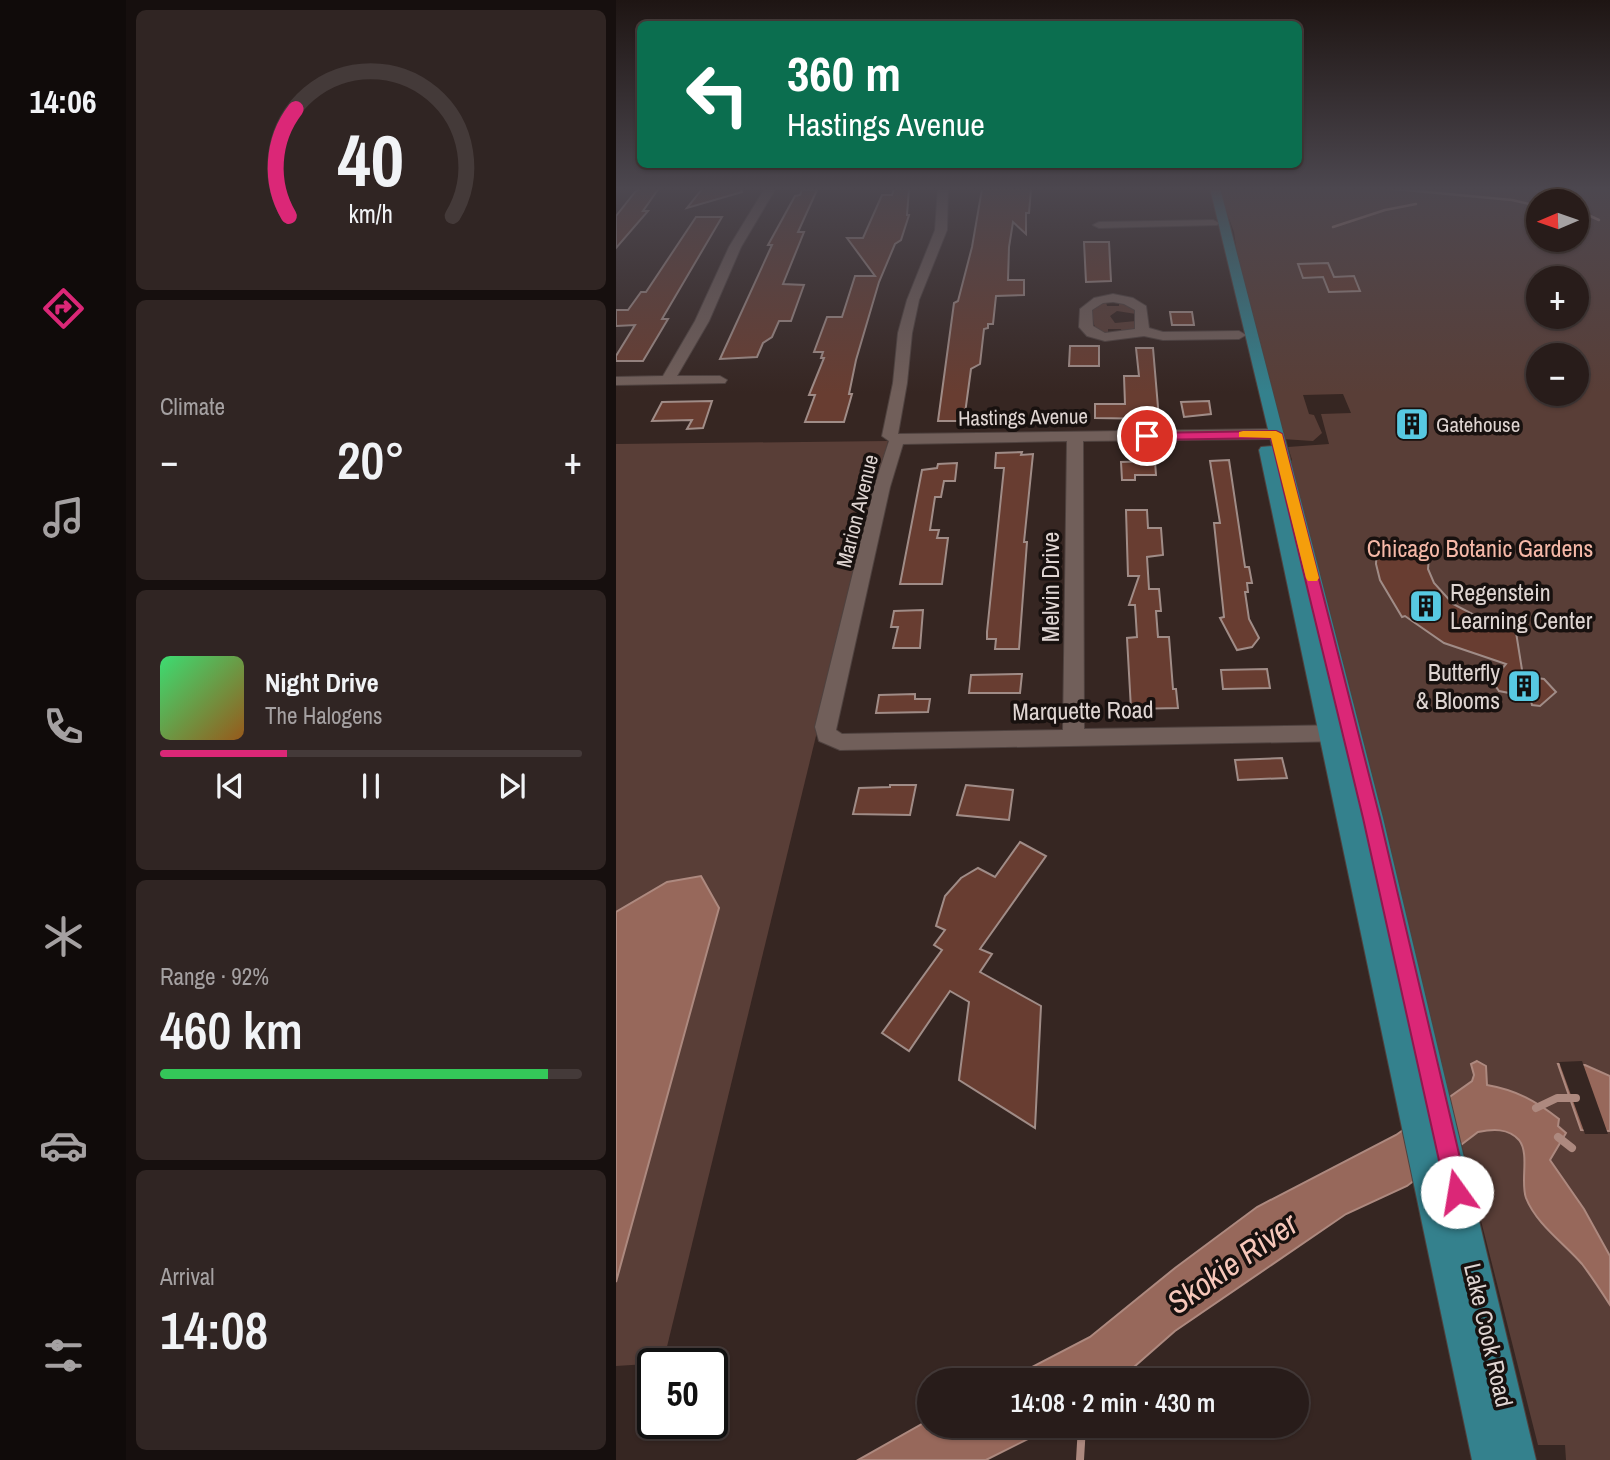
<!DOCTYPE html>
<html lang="en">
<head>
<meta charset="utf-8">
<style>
	:root { --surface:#281c1a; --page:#302523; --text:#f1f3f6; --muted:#a5a1a2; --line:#443a39; --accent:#db2777 }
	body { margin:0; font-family:"Archivo Narrow",sans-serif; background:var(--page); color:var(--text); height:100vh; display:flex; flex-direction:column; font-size:26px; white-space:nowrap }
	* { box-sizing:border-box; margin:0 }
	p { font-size:23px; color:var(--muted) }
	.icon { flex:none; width:38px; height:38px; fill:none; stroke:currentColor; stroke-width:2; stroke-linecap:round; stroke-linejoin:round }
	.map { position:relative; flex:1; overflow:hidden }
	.details { display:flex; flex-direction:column; gap:10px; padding:10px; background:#160f0e; width:490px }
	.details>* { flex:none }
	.top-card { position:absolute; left:21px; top:21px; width:665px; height:147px; border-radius:10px; box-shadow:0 2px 5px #0004,0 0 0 2px var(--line); background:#0b6e4f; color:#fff; overflow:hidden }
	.needle { width:46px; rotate:268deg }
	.fabs { position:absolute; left:910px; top:189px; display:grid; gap:14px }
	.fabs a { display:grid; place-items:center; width:63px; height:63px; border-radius:50%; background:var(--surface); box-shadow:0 2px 5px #0004,0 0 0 2px var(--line); font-size:35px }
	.speed { position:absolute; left:21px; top:1348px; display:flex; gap:14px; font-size:35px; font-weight:700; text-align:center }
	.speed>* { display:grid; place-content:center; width:91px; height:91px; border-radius:50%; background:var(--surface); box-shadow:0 2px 5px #0004,0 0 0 2px var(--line); line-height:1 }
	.speed .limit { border:4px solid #111; border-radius:10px; background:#fff; color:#111 }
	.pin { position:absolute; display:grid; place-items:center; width:60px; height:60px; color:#fff; margin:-30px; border:4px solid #fff; border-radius:50%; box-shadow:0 2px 7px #0007 }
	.me { position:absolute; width:77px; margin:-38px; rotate:347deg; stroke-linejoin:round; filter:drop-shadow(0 0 5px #0008) }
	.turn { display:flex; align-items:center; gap:24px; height:147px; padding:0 35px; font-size:32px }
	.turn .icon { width:91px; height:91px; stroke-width:2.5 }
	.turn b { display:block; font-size:49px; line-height:60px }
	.big { font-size:52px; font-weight:600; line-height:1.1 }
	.details .widget { flex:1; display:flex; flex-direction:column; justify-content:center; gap:10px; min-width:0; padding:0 24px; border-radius:10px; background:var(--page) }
	.details .dial { align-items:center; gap:0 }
	.dial svg { height:182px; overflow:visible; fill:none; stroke:var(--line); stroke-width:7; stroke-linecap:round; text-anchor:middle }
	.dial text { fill:var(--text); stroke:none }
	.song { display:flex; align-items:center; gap:21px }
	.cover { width:84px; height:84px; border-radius:10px; background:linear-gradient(135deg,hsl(140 70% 55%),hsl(30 70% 35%)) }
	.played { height:7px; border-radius:4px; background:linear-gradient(90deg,var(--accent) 30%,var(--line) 30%) }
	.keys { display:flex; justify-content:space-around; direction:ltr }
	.heat { display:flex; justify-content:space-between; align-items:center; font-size:38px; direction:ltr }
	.charge { height:10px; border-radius:5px; background:linear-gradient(90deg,#34c759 92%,var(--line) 0) }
	.trip { position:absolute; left:301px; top:1368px; width:392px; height:70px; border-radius:35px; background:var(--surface); box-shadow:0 2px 5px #0004,0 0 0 2px var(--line); font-weight:600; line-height:70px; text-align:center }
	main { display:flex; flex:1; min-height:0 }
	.menu { display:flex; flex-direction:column; width:126px; justify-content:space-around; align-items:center; background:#100b0a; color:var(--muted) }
	.menu .icon { width:49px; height:49px }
	.menu .current { color:var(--accent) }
	.menu b { font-size:32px; color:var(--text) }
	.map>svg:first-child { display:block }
</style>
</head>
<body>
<main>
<nav class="menu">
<b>14:06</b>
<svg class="icon current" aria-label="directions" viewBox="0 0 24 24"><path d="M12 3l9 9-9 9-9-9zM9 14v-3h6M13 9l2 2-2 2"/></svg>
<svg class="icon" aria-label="music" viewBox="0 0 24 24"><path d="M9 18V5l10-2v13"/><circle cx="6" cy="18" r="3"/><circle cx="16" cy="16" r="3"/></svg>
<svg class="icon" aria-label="phone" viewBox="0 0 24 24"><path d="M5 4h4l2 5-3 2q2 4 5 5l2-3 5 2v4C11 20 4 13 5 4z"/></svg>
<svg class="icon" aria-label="climate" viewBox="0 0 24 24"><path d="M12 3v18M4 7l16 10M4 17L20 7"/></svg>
<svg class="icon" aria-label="car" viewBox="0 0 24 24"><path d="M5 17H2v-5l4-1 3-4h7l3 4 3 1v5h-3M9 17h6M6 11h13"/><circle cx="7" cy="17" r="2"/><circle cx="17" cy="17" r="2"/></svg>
<svg class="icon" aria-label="filters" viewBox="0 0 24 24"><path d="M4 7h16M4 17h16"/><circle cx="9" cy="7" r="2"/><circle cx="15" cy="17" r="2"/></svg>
</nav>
<section class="details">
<div class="widget dial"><svg viewBox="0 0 100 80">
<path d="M14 69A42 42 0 1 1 86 69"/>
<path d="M14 69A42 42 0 0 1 17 22" stroke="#db2777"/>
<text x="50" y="56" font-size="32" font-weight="700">40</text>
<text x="50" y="72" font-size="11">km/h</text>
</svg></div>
<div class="widget"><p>Climate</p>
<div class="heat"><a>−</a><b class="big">20°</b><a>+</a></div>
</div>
<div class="widget">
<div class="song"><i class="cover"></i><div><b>Night Drive</b><p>The Halogens</p></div></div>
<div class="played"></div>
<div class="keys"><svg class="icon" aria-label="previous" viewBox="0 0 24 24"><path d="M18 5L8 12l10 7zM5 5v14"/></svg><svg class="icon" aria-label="pause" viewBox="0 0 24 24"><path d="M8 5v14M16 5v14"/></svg><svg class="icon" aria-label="next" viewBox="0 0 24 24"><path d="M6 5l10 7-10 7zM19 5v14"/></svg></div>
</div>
<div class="widget"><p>Range · 92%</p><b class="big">460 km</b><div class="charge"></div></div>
<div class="widget"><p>Arrival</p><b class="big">14:08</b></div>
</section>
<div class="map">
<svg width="994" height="1460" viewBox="0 0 994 1460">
	<rect width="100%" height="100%" fill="#362622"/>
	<!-- green -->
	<g fill="#593e37" fill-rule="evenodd">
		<path d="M602,188H994V1460H950L949,1445H922L673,465L676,460L672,447L713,444L705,414L735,413L727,394L687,395L693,414L698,415L706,433L697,441L666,439L625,281L618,232ZM922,201H961V240H922ZM922,278H961V317H922ZM922,355H961V394H922Z"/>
		<path d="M490,302L491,306H503V302L519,309L520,314L501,311L494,316L499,323L520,321L517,331L506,334L505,329H492V334C477,331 477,324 476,309Z"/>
		<path d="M272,441L47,1363L0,1366V444Z"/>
	</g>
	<!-- water -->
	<g fill="#97685b" stroke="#ad897f" stroke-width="2">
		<path d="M85,876L103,908L0,1282V912L51,882Z"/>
		<path d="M861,1061L870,1066L871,1085C900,1090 920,1101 943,1119L942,1126L950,1133L934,1160L968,1209L994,1256V1305C985,1291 976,1277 966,1264C949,1244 920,1224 910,1198C904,1181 914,1154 903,1140C892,1128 877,1129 862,1132L791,1186L730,1214L559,1331L502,1381H389L474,1337L559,1268L641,1207L780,1135L856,1081L858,1075L855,1064Z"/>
		<path d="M942,1064L969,1065L994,1076V1131L965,1130Z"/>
		<path d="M313,1420V1426H438L370,1460H242Z"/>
	</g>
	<!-- pier -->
	<path fill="#362622" d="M966,1061L992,1134H969L943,1062Z"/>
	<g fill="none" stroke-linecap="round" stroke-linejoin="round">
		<!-- stream-far1 -->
		<g stroke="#ad897f" stroke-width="2.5">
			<path d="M768,188L896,200L922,206"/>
			<path d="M914,188L940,201"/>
			<path d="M961,210L983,220"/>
			<path d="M717,227L769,210L800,204"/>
		</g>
		<!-- stream -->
		<g stroke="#ad897f" stroke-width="8">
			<path d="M920,1108L941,1098H960"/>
			<path d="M942,1137L956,1148"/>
			<path d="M464,1460L466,1426"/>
		</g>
	</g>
	<!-- building -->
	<g fill="#683d31" stroke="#a08c87" stroke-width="2">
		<path d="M26,188H43L27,211H32L0,248V216L19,192Z"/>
		<path d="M87,188H125L126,192L71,208Z"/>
		<path d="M278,189H293L291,215H293L285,240L279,244L263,282L240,360L233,394H236L228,422H189L199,395H193L208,358H205L207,352H198L211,317H226L239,276H259L231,238H247L266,195H276Z"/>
		<path d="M366,189H415L413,213H410V234L397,222L393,247L392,280H408V295L380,296L377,324H372V328L368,329L364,364L355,369L348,421H322L338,303L342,301L356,247Z"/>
		<path d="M186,190H201L182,232H188L167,284L188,285L175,321H163L156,337L147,343L141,357L104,359L156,245H152L179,196L184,195Z"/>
		<path d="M80,217H106L46,319H52L27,361H0V356L19,325L0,326V310H12L25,292H30Z"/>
		<path d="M468,242H493L495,281L470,282Z"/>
		<path d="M712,263L718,277L738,276L744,291L713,292L707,277L687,278L682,264Z"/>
		<path d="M554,312H576L578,325H556Z"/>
		<path d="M454,346H483V366H453Z"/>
		<path d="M520,348H537L543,419L479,418V404H509L508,376H523Z"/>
		<path d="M96,401L87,428L71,429L76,420L36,421L46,402Z"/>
		<path d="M593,401L595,414L568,417L565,402Z"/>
		<path d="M406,452L405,455L417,454L408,542H411L403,649H379L380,639H371V632L388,468H379L380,453Z"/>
		<path d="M613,460L629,567H633L636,583H631L632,592H629L633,619L643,638L636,647L621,650L604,618L608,617L598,523H604L594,461Z"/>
		<path d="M539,461L540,475H519V480H506L505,462Z"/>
		<path d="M341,463L339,481H328L325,497H319L314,530H323L321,538H332L326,584H284L306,470L321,468L322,464Z"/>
		<path d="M510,510H531L532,528H545L547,555L531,557L533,589H543L545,611H540L542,637H553L557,689H560L562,708L515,709L511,638L521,637L519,605H513L523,576H512Z"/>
		<path d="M761,546L813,557L812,569L818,583L837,604L864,618L899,626L907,676L928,679L940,692L924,706L916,705L914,697L883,691L876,681L890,664L828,643L789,616L786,617L764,580L760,564Z"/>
		<path d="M307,610L304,648H277L282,627H275L278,611Z"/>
		<path d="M651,669L654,688L607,689L605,670Z"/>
		<path d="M406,674L404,693H353L355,675Z"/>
		<path d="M299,694V699H314L312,712L260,713L263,695Z"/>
		<path d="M666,758L671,778L622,780L619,760Z"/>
		<path d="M274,785H300L294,815L237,814L243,788L274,787Z"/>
		<path d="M350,785L397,790L393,820L341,815Z"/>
		<path d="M404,842L430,856L364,949L376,954L364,972L425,1006L419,1128L343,1080L353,1002L334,991L293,1051L266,1033L326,950L318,945L329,930L320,926L329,896L345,878L362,868L379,877Z"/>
	</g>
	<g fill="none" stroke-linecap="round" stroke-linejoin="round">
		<!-- minor casing -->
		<g stroke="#4f423f" stroke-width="2">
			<g id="minor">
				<path d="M149,188H160L125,247L93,321L61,376H104L111,380L109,383L0,385V377L47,376L79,321L113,247Z"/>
				<path d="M322,188H332L331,230L303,300L296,333L291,383L282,434L660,429L668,434L660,439L467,441L468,729L732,725L739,727L743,733L739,739L732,741L224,750L203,741L199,727L258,487L273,441L266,436L277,383L282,333L291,300L319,230ZM451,441L447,730L226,734L220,730L274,487L287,444Z"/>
				<path d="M597,220L603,223L601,225L483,228L477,225L483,222Z"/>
				<path d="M497,294L517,298L530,306L533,328L547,332L623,331L630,335L623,339L547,340L528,336L489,341L471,336L463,327L464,309L478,298ZM497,302L508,304L519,310V329L489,333L477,326L476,310L487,303Z"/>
			</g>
		</g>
		<!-- major casing -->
		<g stroke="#4f423f" stroke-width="2">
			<path id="major" d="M594,188H604L767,818L920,1460H856L643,450L645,447L656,446Z"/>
		</g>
		<!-- minor -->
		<use href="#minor" fill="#715f5a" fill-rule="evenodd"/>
		<!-- major -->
		<use href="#major" fill="#34818d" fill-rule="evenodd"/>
	</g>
	<!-- sky -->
	<linearGradient id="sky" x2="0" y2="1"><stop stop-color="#1e1513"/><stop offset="0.48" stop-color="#4c474f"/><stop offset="1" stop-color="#4c474f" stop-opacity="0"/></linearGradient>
	<rect width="994" height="393" fill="url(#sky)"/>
	<!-- route -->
	<path fill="#db2777" stroke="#8e194d" stroke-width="2" d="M660,431L666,434L764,818L852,1192L849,1200L841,1204L833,1200L830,1192L747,818L655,438L531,440L525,436L531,433Z"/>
	<!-- slow -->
	<path fill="#f59e0b" d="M627,431H660L666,434L703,578L701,581H692L690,578L655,438L623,437V432Z"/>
	<!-- icons -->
	<defs>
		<g id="building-square" transform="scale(1.75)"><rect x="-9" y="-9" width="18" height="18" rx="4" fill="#57c9e2" stroke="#18110f"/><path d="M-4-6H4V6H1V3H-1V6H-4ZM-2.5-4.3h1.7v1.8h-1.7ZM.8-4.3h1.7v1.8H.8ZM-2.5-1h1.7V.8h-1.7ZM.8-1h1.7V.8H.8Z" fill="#111"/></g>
	</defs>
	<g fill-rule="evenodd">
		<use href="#building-square" x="796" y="424"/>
		<use href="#building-square" x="810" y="606"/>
		<use href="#building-square" x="908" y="686"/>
	</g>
	<g text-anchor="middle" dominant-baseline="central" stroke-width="7" stroke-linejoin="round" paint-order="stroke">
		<!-- far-street labels -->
		<g font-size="21" fill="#dfd5d2" stroke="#18110f">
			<text transform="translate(407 417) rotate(-1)">Hastings Avenue</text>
			<text transform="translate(241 511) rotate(-76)">Marion Avenue</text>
		</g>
		<!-- far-poi labels -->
		<g font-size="21" fill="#dfd5d2" stroke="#18110f" text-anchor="start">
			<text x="820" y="424">Gatehouse</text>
		</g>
		<!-- park labels -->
		<g font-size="24" fill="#f6b9a8" stroke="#18110f">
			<text x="864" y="548">Chicago Botanic Gardens</text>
		</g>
		<!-- street labels -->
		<g font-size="24" fill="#dfd5d2" stroke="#18110f">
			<text transform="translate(434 587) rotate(-90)">Melvin Drive</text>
			<text transform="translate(467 710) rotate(-1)">Marquette Road</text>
			<text transform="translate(873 1335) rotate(77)">Lake Cook Road</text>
		</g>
		<!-- poi labels -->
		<g font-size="24" fill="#dfd5d2" stroke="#18110f" text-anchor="start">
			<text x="834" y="592">Regenstein<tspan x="834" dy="28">Learning Center</tspan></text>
			<text x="884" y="672" text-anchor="end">Butterfly<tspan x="884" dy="28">&amp; Blooms</tspan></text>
		</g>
		<!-- near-water labels -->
		<g font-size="32" font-style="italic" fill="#f6c7ba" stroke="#18110f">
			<text transform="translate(616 1263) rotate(-35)">Skokie River</text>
		</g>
	</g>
</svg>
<div class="fabs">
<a><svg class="needle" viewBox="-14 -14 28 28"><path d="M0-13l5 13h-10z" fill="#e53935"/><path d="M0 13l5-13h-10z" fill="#a5a1a2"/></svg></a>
<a>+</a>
<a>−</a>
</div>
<div class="speed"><div class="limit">50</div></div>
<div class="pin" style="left:531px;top:436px;background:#d93025"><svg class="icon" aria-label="arrive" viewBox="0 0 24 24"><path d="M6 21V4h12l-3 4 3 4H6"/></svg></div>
<svg class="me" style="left:841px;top:1192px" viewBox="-20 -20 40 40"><circle r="19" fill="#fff"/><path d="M0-13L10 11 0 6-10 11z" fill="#db2777"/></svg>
<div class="trip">14:08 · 2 min · 430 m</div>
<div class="top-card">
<div class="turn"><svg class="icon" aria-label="left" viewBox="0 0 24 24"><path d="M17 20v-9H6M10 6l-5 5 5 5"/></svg><div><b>360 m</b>Hastings Avenue</div></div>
</div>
</div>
</main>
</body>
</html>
